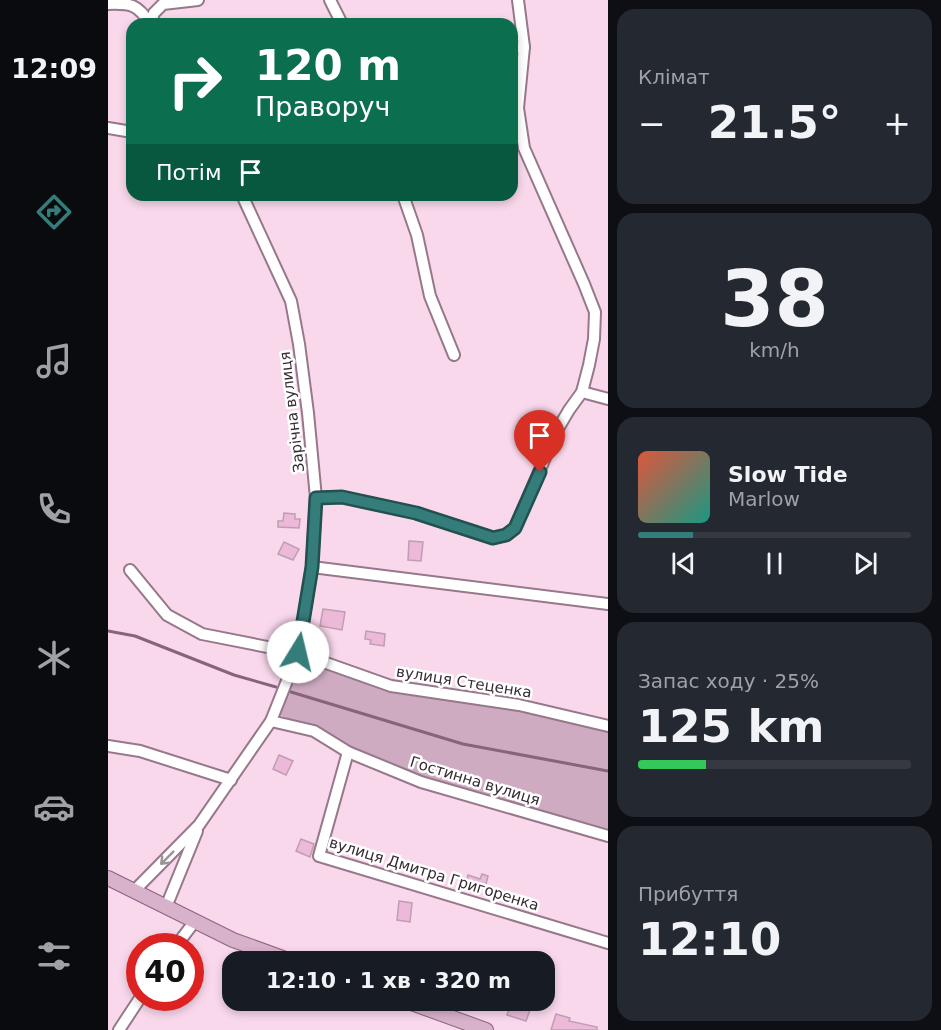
<!DOCTYPE html>
<html lang="uk">
<head>
<meta charset="utf-8">
<style>
	:root { --surface:#171b24; --page:#242831; --text:#f1f3f6; --muted:#9ea1a6; --line:#363941; --accent:#357d7a }
	body { margin:0; font-family:"DejaVu Sans",sans-serif; background:var(--page); color:var(--text); height:100vh; display:flex; flex-direction:column; font-size:22px; white-space:nowrap }
	* { box-sizing:border-box; margin:0 }
	p { font-size:20px; color:var(--muted) }
	.icon { flex:none; width:33px; height:33px; fill:none; stroke:currentColor; stroke-width:2; stroke-linecap:round; stroke-linejoin:round }
	.map { position:relative; flex:1; overflow:hidden }
	.drawer { display:flex; flex-direction:column; gap:9px; padding:9px; background:#0d0f14; width:333px }
	.drawer>* { flex:none }
	.hud { position:absolute; left:18px; top:18px; width:392px; height:183px; border-radius:18px; box-shadow:0 3px 9px #0003; background:#0b6e4f; color:#fff; overflow:hidden }
	.speed { position:absolute; left:18px; top:933px; display:flex; gap:12px; font-size:30px; font-weight:700; text-align:center }
	.speed>* { display:grid; place-content:center; width:78px; height:78px; border-radius:50%; background:var(--surface); box-shadow:0 3px 9px #0003; line-height:1 }
	.speed .limit { border:9px solid #d22; background:#fff; color:#111 }
	.pin { position:absolute; display:grid; place-items:center; width:51px; height:51px; color:#fff; margin:-62px -26px; border-radius:50% 50% 50% 0; rotate:-45deg; box-shadow:0 0 6px #0007 }
	.pin .icon { rotate:45deg }
	.me { position:absolute; width:66px; margin:-33px; rotate:9deg; stroke-linejoin:round; filter:drop-shadow(0 0 4px #0008) }
	.turn { display:flex; align-items:center; gap:21px; height:126px; padding:0 30px; font-size:27px }
	.turn .icon { width:78px; height:78px; stroke-width:2.5 }
	.turn b { display:block; font-size:42px; line-height:51px }
	.then { display:flex; align-items:center; height:57px; padding:0 30px; background:#0003; gap:12px; font-size:22px }
	.big { font-size:45px; font-weight:600; line-height:1.1 }
	.drawer .tile { flex:1; display:flex; flex-direction:column; justify-content:center; gap:9px; min-width:0; padding:0 21px; border-radius:18px; background:var(--page) }
	.drawer .dial { align-items:center; gap:0 }
	.dial b { font-size:78px; line-height:1 }
	.song { display:flex; align-items:center; gap:18px }
	.cover { width:72px; height:72px; border-radius:9px; background:linear-gradient(135deg,hsl(10 70% 55%),hsl(170 70% 35%)) }
	.played { height:6px; border-radius:3px; background:linear-gradient(90deg,var(--accent) 20%,var(--line) 20%) }
	.keys { display:flex; justify-content:space-around; direction:ltr }
	.heat { display:flex; justify-content:space-between; align-items:center; font-size:33px; direction:ltr }
	.charge { height:9px; border-radius:4px; background:linear-gradient(90deg,#34c759 25%,var(--line) 0) }
	.trip { position:absolute; left:114px; top:951px; width:333px; height:60px; border-radius:18px; background:var(--surface); box-shadow:0 3px 9px #0003; font-weight:600; line-height:60px; text-align:center }
	main { display:flex; flex:1; min-height:0 }
	.tab-bar { display:flex; flex-direction:column; width:108px; justify-content:space-around; align-items:center; background:#090b0e; color:var(--muted) }
	.tab-bar .icon { width:42px; height:42px }
	.tab-bar .on { color:var(--accent) }
	.tab-bar b { font-size:27px; color:var(--text) }
	.map>svg:first-child { display:block }
</style>
</head>
<body>
<main>
<nav class="tab-bar">
<b>12:09</b>
<svg class="icon on" aria-label="directions" viewBox="0 0 24 24"><path d="M12 3l9 9-9 9-9-9zM9 14v-3h6M13 9l2 2-2 2"/></svg>
<svg class="icon" aria-label="music" viewBox="0 0 24 24"><path d="M9 18V5l10-2v13"/><circle cx="6" cy="18" r="3"/><circle cx="16" cy="16" r="3"/></svg>
<svg class="icon" aria-label="phone" viewBox="0 0 24 24"><path d="M5 4h4l2 5-3 2q2 4 5 5l2-3 5 2v4C11 20 4 13 5 4z"/></svg>
<svg class="icon" aria-label="climate" viewBox="0 0 24 24"><path d="M12 3v18M4 7l16 10M4 17L20 7"/></svg>
<svg class="icon" aria-label="car" viewBox="0 0 24 24"><path d="M5 17H2v-5l4-1 3-4h7l3 4 3 1v5h-3M9 17h6M6 11h13"/><circle cx="7" cy="17" r="2"/><circle cx="17" cy="17" r="2"/></svg>
<svg class="icon" aria-label="filters" viewBox="0 0 24 24"><path d="M4 7h16M4 17h16"/><circle cx="9" cy="7" r="2"/><circle cx="15" cy="17" r="2"/></svg>
</nav>
<div class="map">
<svg width="500" height="1030" viewBox="0 0 500 1030">
	<rect width="100%" height="100%" fill="#f9d8ec"/>
	<!-- green -->
	<path fill="#cfabc1" d="M190,653L283,686L500,726V834L313,782L166,712Z"/>
	<g fill="none" stroke-linecap="round" stroke-linejoin="round">
		<!-- stream -->
		<g stroke="#88647b" stroke-width="3">
			<path d="M0,631L27,636L126,675L168,687"/>
			<path d="M183,692L355,744L500,771"/>
		</g>
	</g>
	<!-- building -->
	<g fill="#ecb9d8" stroke="#be9eb2" stroke-width="1.5">
		<path d="M176,513L187,514V519H192L191,528L170,527V521H175Z"/>
		<path d="M301,541L315,542L313,561L300,560Z"/>
		<path d="M176,542L191,549L185,560L170,554Z"/>
		<path d="M215,609L237,612L234,630L212,626Z"/>
		<path d="M258,631L277,634L276,646L262,644L263,640L257,639Z"/>
		<path d="M171,755L185,761L178,775L165,769Z"/>
		<path d="M193,839L206,844L202,857L188,851Z"/>
		<path d="M374,874L380,876L377,888L372,887L370,894L356,890L360,875L372,879Z"/>
		<path d="M291,901L304,903L302,922L289,920Z"/>
		<path d="M404,1001L423,1007L418,1021L399,1015Z"/>
		<path d="M448,1014L462,1018L461,1021L489,1027V1030H443Z"/>
	</g>
	<g fill="none" stroke-linecap="round" stroke-linejoin="round">
		<!-- minor casing -->
		<g stroke="#97788b" stroke-width="14">
			<g id="minor">
				<path d="M222,0L234,24"/>
				<path d="M410,0L416,47L410,108L416,148L476,284L487,312L486,339L481,365L474,392"/>
				<path d="M0,4C22,3 30,4 42,24L46,13L55,4L90,0"/>
				<path d="M404,48L416,47"/>
				<path d="M0,128L24,132"/>
				<path d="M295,195L309,235L322,296L346,355"/>
				<path d="M208,498L234,497L308,513L385,538L398,535L407,528L448,432L461,410L474,392L500,399"/>
				<path d="M204,567L500,604"/>
				<path d="M22,570L59,615L94,634L190,653L283,686L411,705L500,726"/>
				<path d="M163,721L206,731L240,752L313,782L500,836"/>
				<path d="M0,746L32,751L123,780"/>
				<path d="M240,752L211,856L500,943"/>
				<path d="M26,891L91,825L163,721L190,653L204,567L208,498L200,413L191,344L183,301L134,195"/>
				<path d="M58,907L89,831"/>
				<path d="M68,946L87,921"/>
				<path d="M11,1030L32,998"/>
			</g>
		</g>
		<!-- major casing -->
		<g stroke="#8e627e" stroke-width="16">
			<g id="major">
				<path d="M0,878L125,940L186,962"/>
				<path d="M295,1000L378,1030"/>
			</g>
		</g>
		<!-- minor -->
		<use href="#minor" stroke="#fff" stroke-width="10"/>
		<!-- major -->
		<use href="#major" stroke="#d7b2ca" stroke-width="14"/>
	</g>
	<!-- one-way arrows -->
	<defs><path id="oneway-shaft" d="M-6 0H5M1.5-3L5.5 0L1.5 3" fill="none" stroke-width="1.6" stroke-linecap="round" stroke-linejoin="round" transform="scale(1.5)"/></defs>
	<use stroke="#9b9598" href="#oneway-shaft" transform="translate(59 858) rotate(135)"/>
	<g fill="none" stroke-linecap="round" stroke-linejoin="round">
		<!-- route casing -->
		<g stroke="#22514f" stroke-width="15">
			<path id="route" d="M190,652L204,567L208,498L234,497L308,513L385,538L398,535L407,528L432,472"/>
		</g>
		<!-- route -->
		<use href="#route" stroke="#357d7a" stroke-width="10"/>
	</g>
	<g text-anchor="middle" dominant-baseline="central" stroke-width="5" stroke-linejoin="round" paint-order="stroke">
		<!-- street labels -->
		<g font-size="15" fill="#372b32" stroke="#fff">
			<text transform="translate(184 412) rotate(-97)">Зарічна вулиця</text>
			<text transform="translate(356 682) rotate(9)">вулиця Стеценка</text>
			<text transform="translate(367 781) rotate(17)">Гостинна вулиця</text>
			<text transform="translate(326 874) rotate(17)">вулиця Дмитра Григоренка</text>
		</g>
	</g>
</svg>
<div class="speed"><div class="limit">40</div></div>
<div class="pin" style="left:432px;top:472px;background:#d93025"><svg class="icon" aria-label="arrive" viewBox="0 0 24 24"><path d="M6 21V4h12l-3 4 3 4H6"/></svg></div>
<svg class="me" style="left:190px;top:652px" viewBox="-20 -20 40 40"><circle r="19" fill="#fff"/><path d="M0-13L10 11 0 6-10 11z" fill="#357d7a"/></svg>
<div class="trip">12:10 · 1 хв · 320 m</div>
<div class="hud">
<div class="turn"><svg class="icon" aria-label="right" viewBox="0 0 24 24"><path d="M7 20v-9h11M14 6l5 5-5 5"/></svg><div><b>120 m</b>Праворуч</div></div>
<div class="then">Потім<svg class="icon" aria-label="arrive" viewBox="0 0 24 24"><path d="M6 21V4h12l-3 4 3 4H6"/></svg></div>
</div>
</div>
<section class="drawer">
<div class="tile"><p>Клімат</p>
<div class="heat"><a>−</a><b class="big">21.5°</b><a>+</a></div>
</div>
<div class="tile dial"><b>38</b><p>km/h</p></div>
<div class="tile">
<div class="song"><i class="cover"></i><div><b>Slow Tide</b><p>Marlow</p></div></div>
<div class="played"></div>
<div class="keys"><svg class="icon" aria-label="previous" viewBox="0 0 24 24"><path d="M18 5L8 12l10 7zM5 5v14"/></svg><svg class="icon" aria-label="pause" viewBox="0 0 24 24"><path d="M8 5v14M16 5v14"/></svg><svg class="icon" aria-label="next" viewBox="0 0 24 24"><path d="M6 5l10 7-10 7zM19 5v14"/></svg></div>
</div>
<div class="tile"><p>Запас ходу · 25%</p><b class="big">125 km</b><div class="charge"></div></div>
<div class="tile"><p>Прибуття</p><b class="big">12:10</b></div>
</section>
</main>
</body>
</html>
